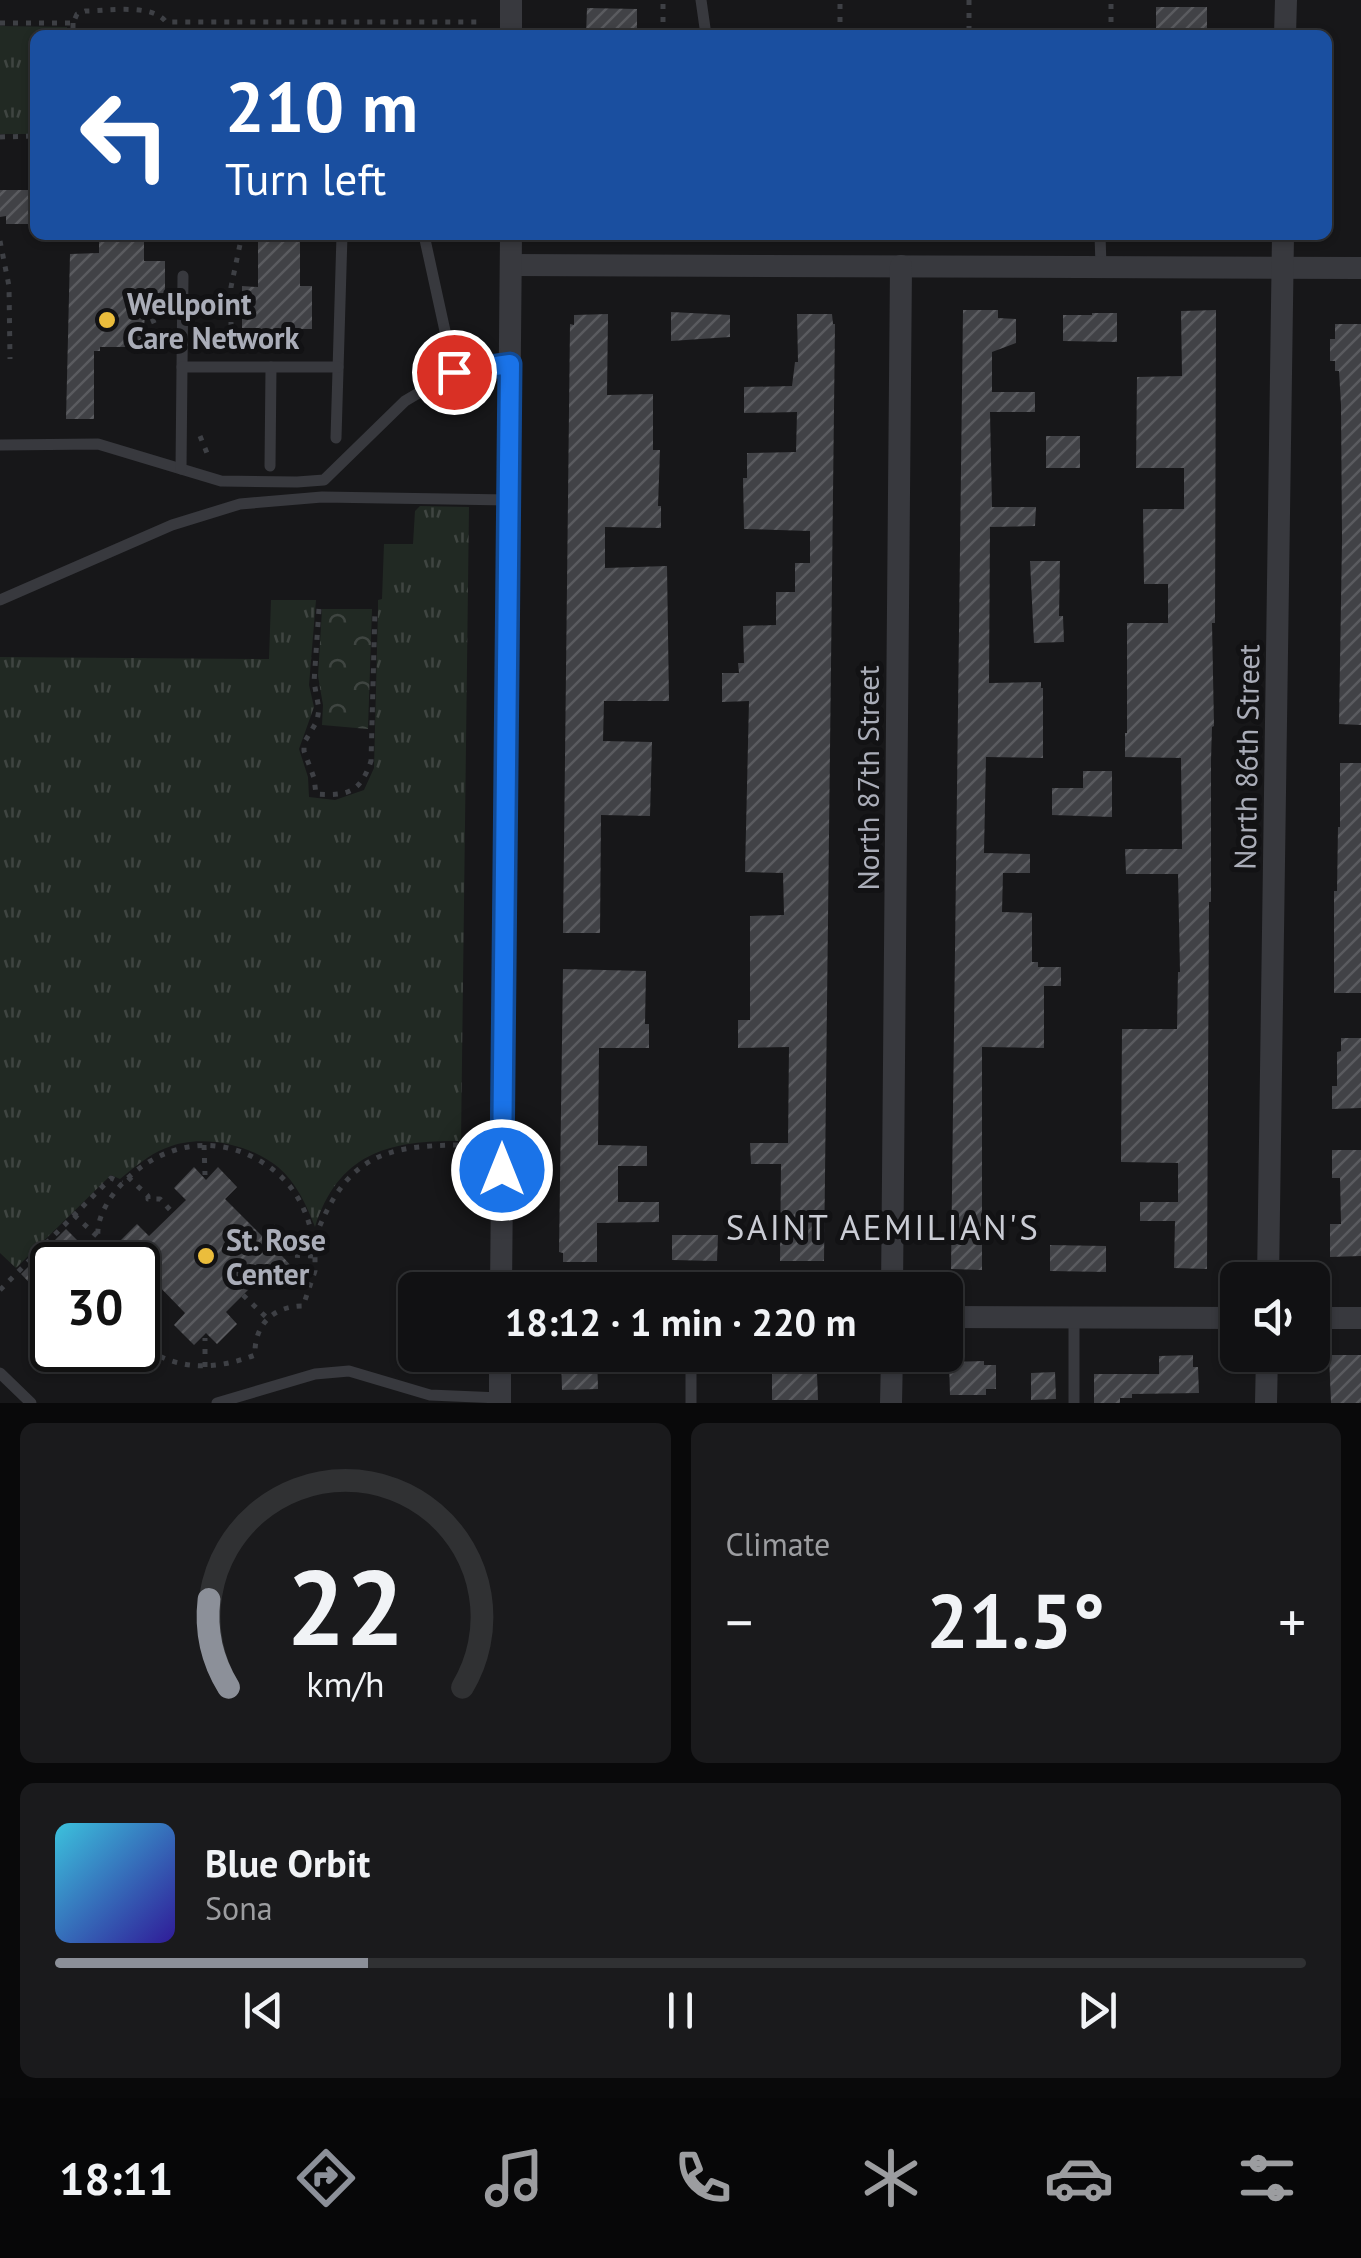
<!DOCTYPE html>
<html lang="en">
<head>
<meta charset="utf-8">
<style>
	:root { --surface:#111113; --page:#1a1a1c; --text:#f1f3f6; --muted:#9c9da0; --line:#303133; --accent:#8c9099 }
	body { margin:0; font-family:"PT Sans",sans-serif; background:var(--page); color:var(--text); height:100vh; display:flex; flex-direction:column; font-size:38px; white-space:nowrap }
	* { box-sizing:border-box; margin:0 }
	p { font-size:32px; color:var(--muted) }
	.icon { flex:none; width:55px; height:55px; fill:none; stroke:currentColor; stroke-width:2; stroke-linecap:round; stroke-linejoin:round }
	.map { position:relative; height:1403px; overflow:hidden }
	.sheet { display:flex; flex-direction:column; gap:20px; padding:20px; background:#09090a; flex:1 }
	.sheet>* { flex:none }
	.top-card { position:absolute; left:30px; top:30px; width:1302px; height:210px; border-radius:15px; box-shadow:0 2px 8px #0004,0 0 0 2px var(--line); background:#1a4fa0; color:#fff; overflow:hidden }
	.controls { position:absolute; left:1220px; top:1262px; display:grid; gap:20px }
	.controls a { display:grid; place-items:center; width:110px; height:110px; border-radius:15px; background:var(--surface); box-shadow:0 2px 8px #0004,0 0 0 2px var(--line); font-size:50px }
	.speed { position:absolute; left:30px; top:1242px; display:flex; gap:20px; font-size:50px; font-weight:700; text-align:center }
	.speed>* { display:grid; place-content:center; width:130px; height:130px; border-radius:50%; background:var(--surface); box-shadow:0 2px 8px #0004,0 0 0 2px var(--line); line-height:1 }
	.speed .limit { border:5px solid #111; border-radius:15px; background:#fff; color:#111 }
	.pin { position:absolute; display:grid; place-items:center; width:85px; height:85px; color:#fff; margin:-42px; border:5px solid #fff; border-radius:50%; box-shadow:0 2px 10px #0007 }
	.me { position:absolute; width:110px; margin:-55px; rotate:0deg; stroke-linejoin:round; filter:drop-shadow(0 0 8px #0008) }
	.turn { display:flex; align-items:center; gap:35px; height:210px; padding:0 30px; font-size:45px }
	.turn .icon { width:130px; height:130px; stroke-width:2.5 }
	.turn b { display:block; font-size:70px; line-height:85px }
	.big { font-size:75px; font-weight:600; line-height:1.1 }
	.sheet .widget { flex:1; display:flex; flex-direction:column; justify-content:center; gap:15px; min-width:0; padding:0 35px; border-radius:15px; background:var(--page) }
	.sheet .dial { align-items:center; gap:0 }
	.dial svg { height:260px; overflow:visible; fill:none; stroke:var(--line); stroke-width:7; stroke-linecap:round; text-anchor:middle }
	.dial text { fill:var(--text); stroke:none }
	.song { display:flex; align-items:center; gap:30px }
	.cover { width:120px; height:120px; border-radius:15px; background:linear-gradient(135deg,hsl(190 70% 55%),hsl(250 70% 35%)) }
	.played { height:10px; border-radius:5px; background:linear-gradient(90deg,var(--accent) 25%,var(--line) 25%) }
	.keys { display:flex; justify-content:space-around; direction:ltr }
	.heat { display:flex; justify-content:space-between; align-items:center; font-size:55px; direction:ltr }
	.sheet .tiles { flex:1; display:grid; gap:20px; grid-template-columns:1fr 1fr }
	.widget:last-child { grid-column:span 2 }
	.trip { position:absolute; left:398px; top:1272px; width:565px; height:100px; border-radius:15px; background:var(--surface); box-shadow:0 2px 8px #0004,0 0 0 2px var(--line); font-weight:600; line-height:100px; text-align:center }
	.menu { display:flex; height:160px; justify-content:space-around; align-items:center; background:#070708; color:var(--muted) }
	.menu .icon { width:70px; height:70px }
	.menu .selected { color:var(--accent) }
	.menu b { font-size:45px; color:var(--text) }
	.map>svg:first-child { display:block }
</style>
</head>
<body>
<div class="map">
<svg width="1361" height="1403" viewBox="0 0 1361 1403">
	<defs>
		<pattern id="grass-tufts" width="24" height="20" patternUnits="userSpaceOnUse" patternTransform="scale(2.5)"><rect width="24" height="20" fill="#212923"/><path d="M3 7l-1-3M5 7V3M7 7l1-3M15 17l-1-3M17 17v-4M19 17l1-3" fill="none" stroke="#3f4541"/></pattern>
		<pattern id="park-crowns" width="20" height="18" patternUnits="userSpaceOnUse" patternTransform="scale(2.5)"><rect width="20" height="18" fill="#212923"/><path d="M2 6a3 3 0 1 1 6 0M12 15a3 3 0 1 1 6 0" fill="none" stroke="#3f4541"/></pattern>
		<pattern id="building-hatch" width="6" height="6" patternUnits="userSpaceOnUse" patternTransform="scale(2.5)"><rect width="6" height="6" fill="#414246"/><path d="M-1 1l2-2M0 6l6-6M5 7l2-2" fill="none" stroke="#5a5b5f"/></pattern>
	</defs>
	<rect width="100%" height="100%" fill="#171719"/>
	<!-- grass -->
	<g fill="url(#grass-tufts)">
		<path d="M0,26L67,27V35H35V134H0Z"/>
		<path d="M420,506L469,507L461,1141C390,1140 339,1152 315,1227C307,1206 296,1182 278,1167C250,1144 200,1133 166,1148C148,1155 135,1167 120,1179L111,1175L16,1268L0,1253V657L269,659L271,600H316L309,685L314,707L299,749L308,777L309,797L335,800L364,790L374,768L378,609V600L382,599L384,544H413L415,511Z"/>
	</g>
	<!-- park -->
	<path fill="url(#park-crowns)" d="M322,609H372L368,729L322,725L323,705L318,676Z"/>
	<!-- building -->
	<g fill="url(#building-hatch)">
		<rect x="1156" y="7" width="51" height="28"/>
		<path d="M587,8L637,9V35H586Z"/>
		<path d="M0,190H35V224H6V216L0,217Z"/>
		<path d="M99,235H144V261H165V293H145L144,347H100V351H94V419H66L70,254L99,253Z"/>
		<path d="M258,235H300V286H312V329H296V340H258V328H242V286L258,287Z"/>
		<path d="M963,310H998V318L1016,319V343L992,352V392H1035V412H990L992,507H1036L1035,526L990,527L989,683L1041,682V688H1043V758L986,757L984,853L1030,854V873H1003L1002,912L1032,913V962H1038V967H1061V986H1044V1048L982,1047V1270L951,1269Z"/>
		<path d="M1216,310L1215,623H1212L1214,726L1212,727L1211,760V902H1209L1207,1269L1174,1268L1175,1221H1140V1202H1178V1163L1121,1162L1122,1029H1177L1178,972H1180L1178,874H1126L1125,849H1182L1181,758L1125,757V733H1127V623H1168V584H1144L1143,509H1184V468H1136L1137,377L1182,376L1181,311Z"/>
		<path d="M671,312L730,315V337L671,341Z"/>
		<path d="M1092,313H1117V342L1063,341V315H1092Z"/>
		<path d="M608,314L607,395L653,394V450H660L658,506H661V528L605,527V568L667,566L669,701H604L603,741L652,742L650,816L601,815L600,933H563L570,324L574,325V315Z"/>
		<path d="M797,314H832L833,324H835L824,1261H780L781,1164H751L750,1143H788L789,1047L738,1048V1020H750V916L784,915L783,873L745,872L749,701L722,702V673H739L738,663H744L743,626L776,625V592H795V563H810V531L744,529L743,478H747V453L796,452L797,412L744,413V387L792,386L795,362H798Z"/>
		<path d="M1335,324H1361V725L1339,724L1342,540L1341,405L1339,371H1335V361H1330V339H1335Z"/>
		<rect x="1046" y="436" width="34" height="32"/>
		<path d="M1030,561H1060L1059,616H1063L1064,642L1034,643Z"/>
		<path d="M1340,763H1361V993H1334V891H1337L1338,827H1340Z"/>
		<path d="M1083,771H1112V817L1052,815V788H1083Z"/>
		<path d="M563,969L646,971L645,1024H649V1048H599L598,1145L647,1146V1166H618V1202H659V1222L597,1223V1262H563V1253L559,1252Z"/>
		<path d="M1341,1038H1361V1108L1332,1109V1086H1337V1052L1341,1051Z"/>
		<path d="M1332,1150H1361V1256L1330,1257V1224H1341L1340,1178H1332Z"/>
		<path d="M194,1167L206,1180L218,1167L237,1187L225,1199L262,1236L274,1224L294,1244L282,1256L294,1269L275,1288L262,1276L226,1312L237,1324L217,1344L206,1333L194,1345L174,1325L185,1313L155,1282L138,1300V1265H52V1306L21,1274L66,1229L99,1262L137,1224L149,1236L186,1200L174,1188Z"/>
		<path d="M672,1235H718L717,1261L672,1260Z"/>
		<path d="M1050,1245L1106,1246V1272L1050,1271Z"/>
		<path d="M1193,1355V1367H1198L1199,1393L1132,1394V1398H1120V1403H1094V1374H1159V1356Z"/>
		<path d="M1329,1355H1361V1403H1331Z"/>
		<path d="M561,1356H597L598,1389L562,1390Z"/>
		<path d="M772,1359H813V1373H817L818,1400H772Z"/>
		<path d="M984,1361V1365H996V1389H986V1395H950L949,1362Z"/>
		<path d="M1055,1372L1056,1399L1031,1400V1373Z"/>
	</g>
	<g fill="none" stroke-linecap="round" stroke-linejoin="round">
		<!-- path -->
		<g stroke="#3e4045" stroke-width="5" stroke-dasharray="5 8" stroke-linecap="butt">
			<path d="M969,0V35"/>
			<path d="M0,23H73L77,14L85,11C107,11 152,3 166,22H480"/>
			<path d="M73,23V35"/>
			<path d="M166,35V22"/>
			<path d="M663,35V0"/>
			<path d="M840,35V0"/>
			<path d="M1111,35V0"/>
			<path d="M0,137L35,136"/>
			<path d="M0,241L9,286L10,359"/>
			<path d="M148,293L152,318L164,347"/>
			<path d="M231,353V287L242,235"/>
			<path d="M200,436L209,458"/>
			<path d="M319,609L314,682L319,709L317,721L304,743V751L314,778L316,794C348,796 360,793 371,761L375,609"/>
			<path d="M204,1145L205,1175"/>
			<path d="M128,1177L148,1196V1199H160L173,1213"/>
			<path d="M74,1215L97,1236"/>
			<path d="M315,1238C346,1156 383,1145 465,1145"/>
			<path d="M124,1257C47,1252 154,1092 265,1164C298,1185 312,1219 315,1256L287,1255"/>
			<path d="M0,1290L111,1178L122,1183"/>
			<path d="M243,1295L266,1317"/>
			<path d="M138,1343C175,1371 213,1371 255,1355C254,1325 273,1306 303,1306L315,1271V1256"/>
			<path d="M205,1367V1338"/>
		</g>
		<!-- lane -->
		<g stroke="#38393e" stroke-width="11">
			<path d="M701,0L706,35"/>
			<path d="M424,235L454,372"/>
			<path d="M1100,235L1101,266"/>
			<path d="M182,367L183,276"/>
			<path d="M336,438L342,235"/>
			<path d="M0,445L98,444L221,481L297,482L324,480L405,401L454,372L510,364"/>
			<path d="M270,466L271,367"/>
			<path d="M181,469L182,367H338"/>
			<path d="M0,600L172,525L240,504L322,497L509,500"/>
			<path d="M1074,1317V1403"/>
			<path d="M0,1373L31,1403"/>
			<path d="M217,1403L315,1374L349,1371L430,1395L500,1398"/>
			<path d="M691,1403V1355"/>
		</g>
		<!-- street -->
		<g stroke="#38393e" stroke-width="22">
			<path d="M511,0V35"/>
			<path d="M1285,35L1286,0"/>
			<path d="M511,265L1361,268"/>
			<path d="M1268,1280L1283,235"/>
			<path d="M501,1290L511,235"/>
			<path d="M892,1290L901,266"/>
			<path d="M945,1317L1238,1318"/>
			<path d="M1312,1318H1361"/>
			<path d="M500,1403V1355"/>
			<path d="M891,1403L892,1355"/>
			<path d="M1266,1403L1267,1355"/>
		</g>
	</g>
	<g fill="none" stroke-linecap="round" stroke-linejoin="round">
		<!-- route casing -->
		<g stroke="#114b97" stroke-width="25">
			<path id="route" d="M454,372L510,364L502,1170"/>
		</g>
		<!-- route -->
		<use href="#route" stroke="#1a73e8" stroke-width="18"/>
	</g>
	<!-- markers -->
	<g fill="#ebbd3c" stroke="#121214" stroke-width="4">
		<circle cx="107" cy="320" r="10"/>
		<circle cx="206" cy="1256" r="10"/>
	</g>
	<g text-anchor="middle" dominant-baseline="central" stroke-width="10" stroke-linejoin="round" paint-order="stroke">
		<!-- poi labels -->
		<g font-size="30" font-weight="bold" fill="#aaadb8" stroke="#121214" text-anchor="start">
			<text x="127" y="303">Wellpoint<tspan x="127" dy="34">Care Network</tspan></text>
			<text x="226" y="1239">St. Rose<tspan x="226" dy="34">Center</tspan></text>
		</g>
		<!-- street labels -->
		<g font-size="30" fill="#aaadb8" stroke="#121214">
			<text transform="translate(1246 757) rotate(-89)">North 86th Street</text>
			<text transform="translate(867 778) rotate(-90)">North 87th Street</text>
		</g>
		<!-- quarter labels -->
		<g font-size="35" letter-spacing="2.5" fill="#caccd4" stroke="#121214">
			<text x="883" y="1227">SAINT AEMILIAN'S</text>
		</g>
	</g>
</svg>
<div class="controls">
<a><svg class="icon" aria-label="sound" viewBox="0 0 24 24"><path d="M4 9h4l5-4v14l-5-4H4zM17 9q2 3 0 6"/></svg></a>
</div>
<div class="speed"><div class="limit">30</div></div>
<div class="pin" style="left:454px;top:372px;background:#d93025"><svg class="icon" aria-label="arrive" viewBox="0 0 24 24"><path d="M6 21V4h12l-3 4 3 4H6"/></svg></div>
<svg class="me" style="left:502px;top:1170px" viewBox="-20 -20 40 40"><circle r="17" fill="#1a73e8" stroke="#fff" stroke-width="3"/><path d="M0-11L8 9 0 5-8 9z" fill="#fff"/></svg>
<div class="trip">18:12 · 1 min · 220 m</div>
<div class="top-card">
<div class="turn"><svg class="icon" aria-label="left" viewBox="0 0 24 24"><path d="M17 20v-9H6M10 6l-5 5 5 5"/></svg><div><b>210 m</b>Turn left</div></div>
</div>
</div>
<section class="sheet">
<div class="tiles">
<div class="widget dial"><svg viewBox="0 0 100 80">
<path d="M14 69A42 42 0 1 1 86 69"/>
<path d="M14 69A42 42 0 0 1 8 42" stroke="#8c9099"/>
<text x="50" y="56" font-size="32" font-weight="700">22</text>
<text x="50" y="72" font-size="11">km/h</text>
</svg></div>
<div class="widget"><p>Climate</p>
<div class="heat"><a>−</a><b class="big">21.5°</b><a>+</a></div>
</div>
<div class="widget">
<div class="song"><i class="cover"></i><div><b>Blue Orbit</b><p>Sona</p></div></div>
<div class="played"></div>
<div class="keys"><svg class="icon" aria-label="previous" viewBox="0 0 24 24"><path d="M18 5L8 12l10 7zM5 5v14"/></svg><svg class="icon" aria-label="pause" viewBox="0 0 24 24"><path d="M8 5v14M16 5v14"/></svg><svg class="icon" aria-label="next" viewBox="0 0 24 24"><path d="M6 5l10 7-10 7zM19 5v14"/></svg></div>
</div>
</div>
</section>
<nav class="menu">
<b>18:11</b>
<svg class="icon selected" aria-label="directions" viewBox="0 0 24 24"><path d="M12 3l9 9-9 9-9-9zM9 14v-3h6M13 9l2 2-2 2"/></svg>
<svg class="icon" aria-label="music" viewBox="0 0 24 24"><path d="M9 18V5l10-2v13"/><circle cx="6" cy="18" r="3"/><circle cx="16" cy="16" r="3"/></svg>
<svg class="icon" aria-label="phone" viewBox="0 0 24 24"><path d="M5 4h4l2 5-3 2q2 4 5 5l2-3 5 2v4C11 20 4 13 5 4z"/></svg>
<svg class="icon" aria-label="climate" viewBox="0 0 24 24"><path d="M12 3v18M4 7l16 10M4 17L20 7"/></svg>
<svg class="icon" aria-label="car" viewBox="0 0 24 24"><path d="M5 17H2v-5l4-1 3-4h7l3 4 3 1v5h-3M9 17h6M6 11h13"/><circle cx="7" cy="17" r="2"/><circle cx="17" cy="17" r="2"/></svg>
<svg class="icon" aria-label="filters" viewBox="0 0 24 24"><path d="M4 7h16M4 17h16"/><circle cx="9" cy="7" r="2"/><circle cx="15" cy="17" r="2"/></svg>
</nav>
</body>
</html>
